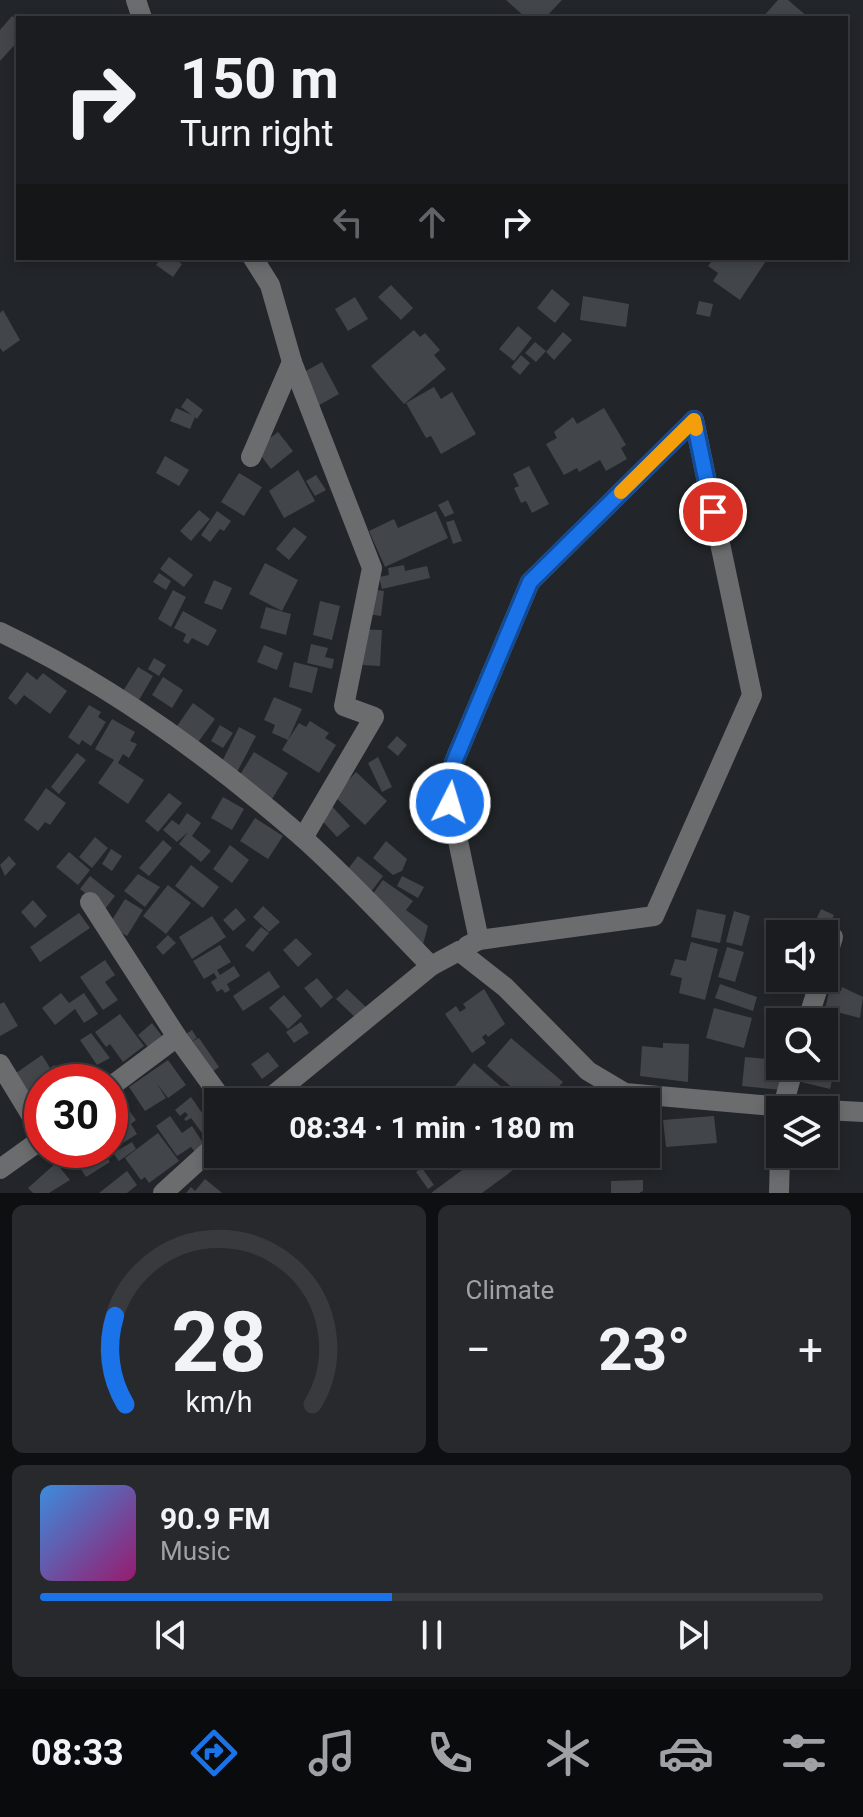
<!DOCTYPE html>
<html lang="en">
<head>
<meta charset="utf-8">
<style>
	:root { --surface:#1a1c1f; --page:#27292c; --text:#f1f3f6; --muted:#9fa1a4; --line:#383a3d; --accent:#1a73e8 }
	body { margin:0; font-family:Roboto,sans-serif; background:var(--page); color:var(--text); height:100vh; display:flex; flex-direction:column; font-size:30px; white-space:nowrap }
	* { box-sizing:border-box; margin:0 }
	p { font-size:26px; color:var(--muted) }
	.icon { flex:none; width:44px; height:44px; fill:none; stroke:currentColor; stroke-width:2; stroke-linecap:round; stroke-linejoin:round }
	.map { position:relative; height:1193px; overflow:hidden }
	.panel { display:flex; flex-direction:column; gap:12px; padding:12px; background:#0e0f11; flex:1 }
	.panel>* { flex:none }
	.top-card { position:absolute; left:16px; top:16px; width:832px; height:244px; border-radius:0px; box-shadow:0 4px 12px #0003,0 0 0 2px var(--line); background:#1a1c1f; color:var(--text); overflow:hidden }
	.controls { position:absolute; left:766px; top:920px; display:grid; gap:16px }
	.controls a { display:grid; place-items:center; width:72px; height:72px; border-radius:0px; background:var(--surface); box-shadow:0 4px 12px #0003,0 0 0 2px var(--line); font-size:40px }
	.speed { position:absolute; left:24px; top:1064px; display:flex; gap:16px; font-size:40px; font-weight:700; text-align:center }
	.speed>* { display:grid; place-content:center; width:104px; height:104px; border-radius:50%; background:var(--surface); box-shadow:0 4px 12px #0003,0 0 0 2px var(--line); line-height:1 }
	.speed .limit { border:12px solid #d22; background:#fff; color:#111 }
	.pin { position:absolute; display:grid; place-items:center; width:68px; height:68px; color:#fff; margin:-34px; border:4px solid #fff; border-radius:50%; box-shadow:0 2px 8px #0007 }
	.me { position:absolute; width:88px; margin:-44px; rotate:5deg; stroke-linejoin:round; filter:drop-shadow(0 0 6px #0008) }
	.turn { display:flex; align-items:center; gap:28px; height:168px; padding:0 32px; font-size:36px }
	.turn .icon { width:104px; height:104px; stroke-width:2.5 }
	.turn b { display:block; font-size:56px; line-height:68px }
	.lanes { display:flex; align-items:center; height:76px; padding:0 32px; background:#0003; justify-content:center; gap:40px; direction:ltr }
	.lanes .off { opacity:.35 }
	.big { font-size:60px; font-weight:700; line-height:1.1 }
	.panel .tile { flex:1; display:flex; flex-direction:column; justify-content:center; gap:12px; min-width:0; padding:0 28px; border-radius:12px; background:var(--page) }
	.panel .dial { align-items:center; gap:0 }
	.dial svg { height:208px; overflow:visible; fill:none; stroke:var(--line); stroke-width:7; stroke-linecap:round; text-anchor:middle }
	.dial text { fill:var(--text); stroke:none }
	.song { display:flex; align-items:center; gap:24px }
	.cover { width:96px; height:96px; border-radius:12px; background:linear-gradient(135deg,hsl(210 70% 55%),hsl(320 70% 35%)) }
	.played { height:8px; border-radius:4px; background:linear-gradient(90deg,var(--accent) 45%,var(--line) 45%) }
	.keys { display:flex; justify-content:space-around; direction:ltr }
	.heat { display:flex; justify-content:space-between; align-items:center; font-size:44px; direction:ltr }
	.panel .tiles { flex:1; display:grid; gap:12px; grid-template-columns:1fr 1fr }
	.tile:last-child { grid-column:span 2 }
	.trip { position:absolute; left:204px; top:1088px; width:456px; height:80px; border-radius:0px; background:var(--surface); box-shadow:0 4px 12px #0003,0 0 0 2px var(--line); font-weight:700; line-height:80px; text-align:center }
	.tabs { display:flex; height:128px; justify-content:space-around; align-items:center; background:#0a0b0c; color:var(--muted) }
	.tabs .icon { width:56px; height:56px }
	.tabs .on { color:var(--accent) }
	.tabs b { font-size:36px; color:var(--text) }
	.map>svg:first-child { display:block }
</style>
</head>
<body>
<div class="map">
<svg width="863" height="1193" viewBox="0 0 863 1193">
	<rect width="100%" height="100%" fill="#222529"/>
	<!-- building -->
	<g fill="#424549">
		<path d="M506,0H562L545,18H526Z"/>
		<path d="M778,0H788L809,18H762Z"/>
		<path d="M12,16L18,21V41L0,61V30Z"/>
		<path d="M161,258H173L182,264L173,277L156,265Z"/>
		<path d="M714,258H768L740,300L713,281L718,273L708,266Z"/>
		<path d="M391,285L413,308L401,320L378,297Z"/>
		<path d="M552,289L570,304L555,323L537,308Z"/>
		<path d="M583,296L629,304L626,327L580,320Z"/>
		<path d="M355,297L368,319L348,331L335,309Z"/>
		<path d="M699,301L713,304L710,317L696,314Z"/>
		<path d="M3,310L20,340L3,352L0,348V313Z"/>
		<path d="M518,326L532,338L514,361L499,349Z"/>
		<path d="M414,330L420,337L425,333L440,350L434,355L446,369L404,404L371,366Z"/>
		<path d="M563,332L572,340L554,360L546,352Z"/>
		<path d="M535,342L546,351L536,362L525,353Z"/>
		<path d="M521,355L530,363L520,375L511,367Z"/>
		<path d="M322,362L339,394L314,408L297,376Z"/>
		<path d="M434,387L441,399L452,392L476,434L441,454L431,436L426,438L406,403Z"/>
		<path d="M187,398L203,410L197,419L195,417L190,429L170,421L176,408L192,415L181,407Z"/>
		<path d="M604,408L626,445L621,448L627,459L606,471L600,460L579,472L577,468L564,475L546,444L557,438L554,432L573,417L577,424Z"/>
		<path d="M278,432L293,451L271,469L256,449Z"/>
		<path d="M165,456L189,470L179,486L156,473Z"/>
		<path d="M529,466L549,504L532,513L526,501L521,503L514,488L519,486L513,474Z"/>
		<path d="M298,470L315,501L284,518L269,491Z"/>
		<path d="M239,473L262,487L244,516L221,502Z"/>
		<path d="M316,475L326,490L315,496L306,481Z"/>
		<path d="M448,500L454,513L445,517L438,505Z"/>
		<path d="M199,510L210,519L191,541L180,531Z"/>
		<path d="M217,511L231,521L224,531L220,529L210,542L201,535Z"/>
		<path d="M436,511L448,538L385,567L369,531L394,519L398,528Z"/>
		<path d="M454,520L462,541L453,544L446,522Z"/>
		<path d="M294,527L307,537L289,560L276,549Z"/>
		<path d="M169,557L193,575L184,587L160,569Z"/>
		<path d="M265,563L298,580L282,611L249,594Z"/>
		<path d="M404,565L405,571L427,566L430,578L382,589L379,577L389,575L388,568Z"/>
		<path d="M159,573L171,581L166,590L153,582Z"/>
		<path d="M214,580L232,588L222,610L204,603Z"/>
		<path d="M358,587L384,591L381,616L354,612Z"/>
		<path d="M173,590L186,597L171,627L158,619Z"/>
		<path d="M320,601L340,606L332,640L313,635Z"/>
		<path d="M266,607L291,614L286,635L260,628Z"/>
		<path d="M183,611L217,630L208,646L192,638L188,644L183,641L186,634L174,628Z"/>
		<path d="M353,629L382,630L380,666L363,665V654Z"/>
		<path d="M311,644L328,648L325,657L334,659L332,669L307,663Z"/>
		<path d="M264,645L283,653L277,670L257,662Z"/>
		<path d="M154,658L166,665L159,676L148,669Z"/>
		<path d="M294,662L318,668L312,693L289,687Z"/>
		<path d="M138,667L153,676L139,700L123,691Z"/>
		<path d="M27,672L37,680L43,673L67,691L50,714L24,695L16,705L8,698Z"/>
		<path d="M163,677L183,690L172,708L152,695Z"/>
		<path d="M274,697L302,709L288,740L299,723L306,727L310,721L329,733L325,738L336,745L319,773L282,750L288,740L272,733L275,725L264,720Z"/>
		<path d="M193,703L215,719L196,745L175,729Z"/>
		<path d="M89,705L101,712L98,717L106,722L91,746L82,740L79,745L68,737Z"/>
		<path d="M112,719L135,732L130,741L137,744L129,758L123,754L118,763L144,780L128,804L98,783L114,760L95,749Z"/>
		<path d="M220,725L233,733L223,748L211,741Z"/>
		<path d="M239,727L256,736L235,776L219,768Z"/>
		<path d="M397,736L407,745L398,756L387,747Z"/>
		<path d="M254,752L288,773L269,804L235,783Z"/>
		<path d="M77,753L86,760L59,794L51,787Z"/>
		<path d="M378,757L392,787L382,792L368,763Z"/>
		<path d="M356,772L387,801L365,825L334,796Z"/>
		<path d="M46,788L66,803L50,825L45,822L38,831L24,820Z"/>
		<path d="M169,793L182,803L158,832L145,821Z"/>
		<path d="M223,797L244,809L232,830L211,818Z"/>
		<path d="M329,803L350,826L337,837L316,814Z"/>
		<path d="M187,813L201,823L192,836L211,851L201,862L179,844L188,832L177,842L163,830L172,820L179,825Z"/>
		<path d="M255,818L283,836L268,859L240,841Z"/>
		<path d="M95,837L108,848L92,868L79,857Z"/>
		<path d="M163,840L172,848L149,876L139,868Z"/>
		<path d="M386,841L407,859L402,871L393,875L373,858Z"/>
		<path d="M230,845L249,860L232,883L213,869Z"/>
		<path d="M111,849L122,856L112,871L102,864Z"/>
		<path d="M69,852L90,870L78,885L56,867Z"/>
		<path d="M9,856L16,864L5,876L0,865Z"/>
		<path d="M358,856L383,876L367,897L341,878Z"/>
		<path d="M191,865L219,887L203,908L175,886Z"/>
		<path d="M138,874L160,887L145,907L124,891Z"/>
		<path d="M90,876L115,896L105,909L80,889Z"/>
		<path d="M402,876L424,887L418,898L397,886Z"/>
		<path d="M383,880L413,901L406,910L428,926L422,948L364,906Z"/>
		<path d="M168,885L191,903L166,934L143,916Z"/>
		<path d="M125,899L143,910L127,936L109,925Z"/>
		<path d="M33,900L47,916L35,928L21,912Z"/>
		<path d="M263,906L280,922L269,932L253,917Z"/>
		<path d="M236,908L246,920L233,931L223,920Z"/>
		<path d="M697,909L726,915L720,943L691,937Z"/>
		<path d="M821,909L834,915L828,928L815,922Z"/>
		<path d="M734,911L750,916L742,946L726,942Z"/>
		<path d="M79,913L90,928L40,962L30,947Z"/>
		<path d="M212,916L226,937L192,959L179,937Z"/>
		<path d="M261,927L269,933L253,952L245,946Z"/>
		<path d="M168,935L176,943L163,955L156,947Z"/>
		<path d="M296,938L312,954L298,967L283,950Z"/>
		<path d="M691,942L718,949L705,1000L679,993L682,978L670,975L675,959L686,961Z"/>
		<path d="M220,945L231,962L217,970L220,975L234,966L240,976L227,984L230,990L225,993L222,989L217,992L211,982L217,978L214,973L204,979L193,961Z"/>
		<path d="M727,947L744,952L735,982L718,977Z"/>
		<path d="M105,960L115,975L105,982L118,1000L103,1010L80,977Z"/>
		<path d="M269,971L280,987L243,1011L233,996Z"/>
		<path d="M317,978L333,997L321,1008L304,988Z"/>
		<path d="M720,984L757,997L753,1011L715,998Z"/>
		<path d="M842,987L863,997L860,1018L825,1009L830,988L841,991Z"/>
		<path d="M347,989L367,1008L357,1019L336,999Z"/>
		<path d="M484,989L505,1024L488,1037L486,1034L482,1037L486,1043L472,1053L445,1014L456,1006L460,1012L466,1008L463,1004Z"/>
		<path d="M61,993L69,1003L84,993L98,1014L84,1023L75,1009L55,1025L42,1008Z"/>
		<path d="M284,995L302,1016L288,1029L269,1008Z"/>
		<path d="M4,1002L18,1026L0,1036V1004Z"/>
		<path d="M714,1008L752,1018L744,1048L706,1038Z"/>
		<path d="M120,1014L144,1046L123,1062L110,1044L106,1047L95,1032Z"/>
		<path d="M301,1022L309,1033L294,1043L286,1032Z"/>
		<path d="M152,1023L162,1036L148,1047L138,1035Z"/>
		<path d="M192,1030L197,1038L190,1042L199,1038L219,1067L209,1074L183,1036Z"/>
		<path d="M91,1033L110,1058L97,1065L80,1040Z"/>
		<path d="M511,1038L563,1082L546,1102H529L487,1066Z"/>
		<path d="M663,1043L689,1044L688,1082L640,1076L642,1046L663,1048Z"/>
		<path d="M268,1052L279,1066L262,1079L251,1064Z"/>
		<path d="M42,1055L50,1068L55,1065L64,1078L58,1082H42V1093L30,1100L13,1075Z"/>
		<path d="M824,1056L837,1059L830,1089L797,1081L801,1066H824Z"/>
		<path d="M745,1057L780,1060V1066H784L781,1090L742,1086Z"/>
		<path d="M168,1060L186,1085L168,1098L157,1084L166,1098L145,1111L129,1087Z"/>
		<path d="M474,1063L519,1102H461L450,1092Z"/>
		<path d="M191,1097L211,1126L202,1133L191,1118L186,1121L184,1119L188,1115L185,1112L180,1116L175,1110Z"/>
		<path d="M118,1104L123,1112L128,1109L136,1120L131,1124L137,1134L115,1148L110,1141V1109Z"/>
		<path d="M170,1116L182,1133L192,1126L205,1146L196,1153L191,1147L177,1156L156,1126Z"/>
		<path d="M714,1116L717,1143L666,1147L663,1120Z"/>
		<path d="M158,1133L179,1161L149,1183L145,1177L141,1180L125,1158Z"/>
		<path d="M132,1142L136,1149L119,1161L113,1153Z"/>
		<path d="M93,1150H102L110,1162L86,1177L76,1162Z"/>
		<path d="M416,1154H445L425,1168Z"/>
		<path d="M484,1154H535L482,1193H431Z"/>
		<path d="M56,1163L70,1180L49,1193H33L28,1188Z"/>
		<path d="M422,1168L434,1185L428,1189L416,1172Z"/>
		<path d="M127,1171L137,1185L127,1193H99Z"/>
		<path d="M205,1179L222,1193H186L191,1187L195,1191Z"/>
		<path d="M643,1180V1191L639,1193H611V1181Z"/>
	</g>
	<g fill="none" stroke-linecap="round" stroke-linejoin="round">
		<!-- minor -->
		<g stroke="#6a6c6e" stroke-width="20">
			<path d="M136,0L142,18"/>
			<path d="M253,258L270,285L292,362L372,568L344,706L374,717L303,838"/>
			<path d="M251,457L292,362"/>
			<path d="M0,632C110,684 210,757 302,837C347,877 389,923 431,966"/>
			<path d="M90,902L177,1037L224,1102"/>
			<path d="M479,940L654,916L752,695L694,420"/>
			<path d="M467,946L479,940L450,803L454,762L530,582L694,420"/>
			<path d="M824,966L833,937"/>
			<path d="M807,1022L821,978"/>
			<path d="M0,1064L42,1133"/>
			<path d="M110,1087L177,1037"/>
			<path d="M265,1102L431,966L459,951L505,987L588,1071L625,1093L818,1110"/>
			<path d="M782,1110L794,1066"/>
			<path d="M824,1110L863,1112"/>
			<path d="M0,1169L42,1139"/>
			<path d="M163,1193L218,1143"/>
			<path d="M779,1193L780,1154"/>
		</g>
	</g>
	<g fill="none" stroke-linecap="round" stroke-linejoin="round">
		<!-- route casing -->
		<g stroke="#114b97" stroke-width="20">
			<path id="route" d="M450,803L454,762L530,582L694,420L713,512"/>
		</g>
		<!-- route -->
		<use href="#route" stroke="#1a73e8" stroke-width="14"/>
		<!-- slow -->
		<path stroke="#f59e0b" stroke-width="14" d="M621,492L694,420L696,429"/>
	</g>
</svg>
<div class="controls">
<a><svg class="icon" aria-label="sound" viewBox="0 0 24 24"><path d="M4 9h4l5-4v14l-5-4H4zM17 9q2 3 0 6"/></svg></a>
<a><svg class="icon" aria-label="search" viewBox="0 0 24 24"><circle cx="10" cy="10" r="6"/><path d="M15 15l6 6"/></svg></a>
<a><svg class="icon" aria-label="layers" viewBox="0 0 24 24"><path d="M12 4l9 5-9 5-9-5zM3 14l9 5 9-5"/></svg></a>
</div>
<div class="speed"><div class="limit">30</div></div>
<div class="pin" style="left:713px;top:512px;background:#d93025"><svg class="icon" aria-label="arrive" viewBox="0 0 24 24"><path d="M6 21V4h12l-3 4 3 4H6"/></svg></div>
<svg class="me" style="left:450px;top:803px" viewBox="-20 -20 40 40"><circle r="17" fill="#1a73e8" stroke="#fff" stroke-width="3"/><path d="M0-11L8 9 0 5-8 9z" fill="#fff"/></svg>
<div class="trip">08:34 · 1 min · 180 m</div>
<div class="top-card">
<div class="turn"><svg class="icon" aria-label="right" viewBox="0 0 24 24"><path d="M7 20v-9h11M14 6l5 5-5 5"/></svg><div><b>150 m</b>Turn right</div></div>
<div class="lanes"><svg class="icon off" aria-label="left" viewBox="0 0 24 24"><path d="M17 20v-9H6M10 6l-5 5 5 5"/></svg><svg class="icon off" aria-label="ahead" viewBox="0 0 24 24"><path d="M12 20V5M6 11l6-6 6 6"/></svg><svg class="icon" aria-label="right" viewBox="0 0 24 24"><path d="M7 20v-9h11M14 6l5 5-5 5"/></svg></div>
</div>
</div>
<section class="panel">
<div class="tiles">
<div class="tile dial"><svg viewBox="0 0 100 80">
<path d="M14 69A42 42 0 1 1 86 69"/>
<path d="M14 69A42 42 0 0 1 10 35" stroke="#1a73e8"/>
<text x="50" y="56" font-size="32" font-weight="700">28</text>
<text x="50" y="72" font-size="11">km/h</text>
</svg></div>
<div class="tile"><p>Climate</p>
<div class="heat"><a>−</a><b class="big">23°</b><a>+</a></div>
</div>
<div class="tile">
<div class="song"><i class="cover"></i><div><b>90.9 FM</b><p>Music</p></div></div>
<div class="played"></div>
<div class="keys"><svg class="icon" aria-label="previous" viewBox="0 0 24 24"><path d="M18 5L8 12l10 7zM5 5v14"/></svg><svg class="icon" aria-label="pause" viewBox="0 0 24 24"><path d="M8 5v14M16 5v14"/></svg><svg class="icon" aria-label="next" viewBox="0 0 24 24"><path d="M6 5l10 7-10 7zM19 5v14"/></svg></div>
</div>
</div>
</section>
<nav class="tabs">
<b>08:33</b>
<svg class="icon on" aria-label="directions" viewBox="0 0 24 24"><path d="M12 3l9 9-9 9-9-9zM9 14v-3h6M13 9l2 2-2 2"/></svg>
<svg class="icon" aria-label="music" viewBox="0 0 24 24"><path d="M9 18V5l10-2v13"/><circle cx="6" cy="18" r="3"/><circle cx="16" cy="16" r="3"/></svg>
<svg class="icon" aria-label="phone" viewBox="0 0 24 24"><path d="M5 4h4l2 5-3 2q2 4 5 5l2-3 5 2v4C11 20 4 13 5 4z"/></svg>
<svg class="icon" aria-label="climate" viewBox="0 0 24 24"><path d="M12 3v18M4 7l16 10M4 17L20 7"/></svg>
<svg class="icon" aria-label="car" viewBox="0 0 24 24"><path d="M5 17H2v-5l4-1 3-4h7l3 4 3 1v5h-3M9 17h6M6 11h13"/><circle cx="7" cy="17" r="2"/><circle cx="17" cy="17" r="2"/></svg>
<svg class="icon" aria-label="filters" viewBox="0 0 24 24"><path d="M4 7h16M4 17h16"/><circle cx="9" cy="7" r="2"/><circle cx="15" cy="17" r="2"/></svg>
</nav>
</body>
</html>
